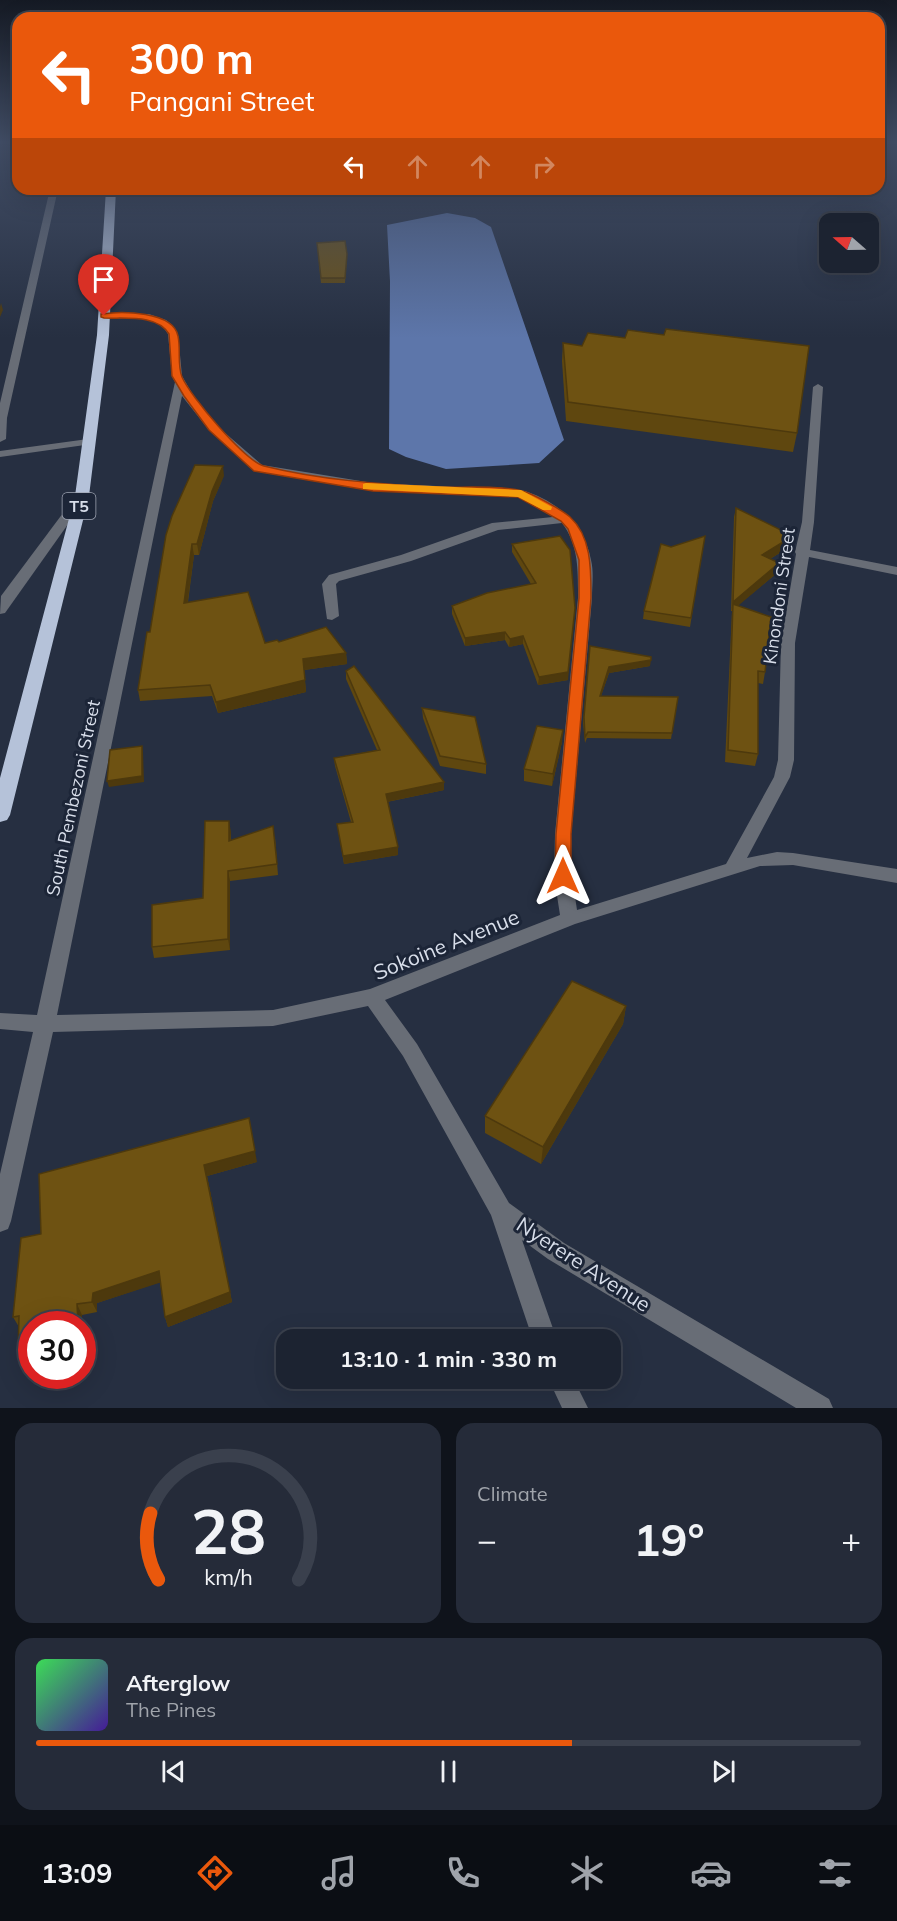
<!DOCTYPE html>
<html lang="en">
<head>
<meta charset="utf-8">
<style>
	:root { --surface:#1c2331; --page:#252b39; --text:#f1f3f6; --muted:#a0a4ab; --line:#3a404d; --accent:#ea580c }
	body { margin:0; font-family:Mulish,sans-serif; background:var(--page); color:var(--text); height:100vh; display:flex; flex-direction:column; font-size:22px; white-space:nowrap }
	* { box-sizing:border-box; margin:0 }
	p { font-size:20px; color:var(--muted) }
	.icon { flex:none; width:33px; height:33px; fill:none; stroke:currentColor; stroke-width:2; stroke-linecap:round; stroke-linejoin:round }
	.map { position:relative; height:1408px; overflow:hidden }
	.sheet { display:flex; flex-direction:column; gap:15px; padding:15px; background:#0f131b; flex:1 }
	.sheet>* { flex:none }
	.hud { position:absolute; left:12px; top:12px; width:873px; height:183px; border-radius:18px; box-shadow:0 6px 24px #0002,0 0 0 2px var(--line); background:#ea580c; color:#fff; overflow:hidden }
	.needle { width:39px; rotate:290deg }
	.tools { position:absolute; left:819px; top:213px; display:grid; gap:12px }
	.tools a { display:grid; place-items:center; width:60px; height:60px; border-radius:12px; background:var(--surface); box-shadow:0 6px 24px #0002,0 0 0 2px var(--line); font-size:30px }
	.speed { position:absolute; left:18px; top:1311px; display:flex; gap:12px; font-size:30px; font-weight:700; text-align:center }
	.speed>* { display:grid; place-content:center; width:78px; height:78px; border-radius:50%; background:var(--surface); box-shadow:0 6px 24px #0002,0 0 0 2px var(--line); line-height:1 }
	.speed .limit { border:9px solid #d22; background:#fff; color:#111 }
	.pin { position:absolute; display:grid; place-items:center; width:51px; height:51px; color:#fff; margin:-62px -26px; border-radius:50% 50% 50% 0; rotate:-45deg; box-shadow:0 0 6px #0007 }
	.pin .icon { rotate:45deg }
	.me { position:absolute; width:66px; margin:-33px; rotate:0deg; stroke-linejoin:round; filter:drop-shadow(0 0 4px #0008) }
	.turn { display:flex; align-items:center; gap:21px; height:126px; padding:0 18px; font-size:27px }
	.turn .icon { width:78px; height:78px; stroke-width:2.5 }
	.turn b { display:block; font-size:42px; line-height:51px }
	.lanes { display:flex; align-items:center; height:57px; padding:0 18px; background:#0003; justify-content:center; gap:30px; direction:ltr }
	.lanes .off { opacity:.35 }
	.big { font-size:45px; font-weight:700; line-height:1.1 }
	.sheet .tile { flex:1; display:flex; flex-direction:column; justify-content:center; gap:9px; min-width:0; padding:0 21px; border-radius:18px; background:var(--page) }
	.sheet .dial { align-items:center; gap:0 }
	.dial svg { height:156px; overflow:visible; fill:none; stroke:var(--line); stroke-width:7; stroke-linecap:round; text-anchor:middle }
	.dial text { fill:var(--text); stroke:none }
	.song { display:flex; align-items:center; gap:18px }
	.cover { width:72px; height:72px; border-radius:9px; background:linear-gradient(135deg,hsl(130 70% 55%),hsl(260 70% 35%)) }
	.played { height:6px; border-radius:3px; background:linear-gradient(90deg,var(--accent) 65%,var(--line) 65%) }
	.keys { display:flex; justify-content:space-around; direction:ltr }
	.heat { display:flex; justify-content:space-between; align-items:center; font-size:33px; direction:ltr }
	.sheet .tiles { flex:1; display:grid; gap:15px; grid-template-columns:1fr 1fr }
	.tile:last-child { grid-column:span 2 }
	.trip { position:absolute; left:276px; top:1329px; width:345px; height:60px; border-radius:18px; background:var(--surface); box-shadow:0 6px 24px #0002,0 0 0 2px var(--line); font-weight:700; line-height:60px; text-align:center }
	.dock { display:flex; height:96px; justify-content:space-around; align-items:center; background:#0b0e14; color:var(--muted) }
	.dock .icon { width:42px; height:42px }
	.dock .selected { color:var(--accent) }
	.dock b { font-size:27px; color:var(--text) }
	.map>svg:first-child { display:block }
</style>
</head>
<body>
<div class="map">
<svg width="897" height="1408" viewBox="0 0 897 1408">
	<rect width="100%" height="100%" fill="#262f41"/>
	<!-- water -->
	<path fill="#5d76aa" d="M447,213L475,218L491,227L564,440L539,463L493,466L446,469L406,457L389,449L390,281L387,225Z"/>
	<g fill="none" stroke-linecap="round" stroke-linejoin="round">
		<!-- minor -->
		<g fill="#686d76" fill-rule="evenodd">
			<path d="M50,189H58L7,418L6,439L0,442V403Z"/>
			<path d="M101,314H149L166,320L172,325L178,334L182,376L193,395L217,426L262,465L373,483L521,490C555,499 585,525 591,560C594,572 592,586 592,598L571,834L572,876L577,910L726,864L774,777L778,760L781,643L796,554L795,552L802,522L813,387L818,384L823,387L814,522L810,550L897,567V575L809,557L795,643L794,760L790,777L747,858L777,852L793,853L897,869V883L793,865L760,866L575,924L385,1000L417,1044L509,1203L564,1243L829,1399L833,1408H796L548,1259L522,1240L557,1340H533L491,1215L403,1056L368,1006L273,1026L53,1032L11,1221L8,1229L0,1232V1174L33,1032L0,1029V1013L37,1015L175,382L172,376L168,334C157,313 124,319 104,319L101,318ZM182,396L209,430L254,470L373,491L519,497L553,517L492,523L401,555L329,575L322,584L327,619L332,620L339,616L336,584L339,581L411,561L498,530L562,523C579,545 578,571 578,598L555,834L554,876L560,915L370,989L273,1010L57,1015Z"/>
			<path d="M88,439L92,440V444L0,457V451Z"/>
			<path d="M82,492L88,496L5,613L0,614L1,596L78,493Z"/>
			<path d="M548,1378H573L588,1408H562Z"/>
		</g>
		<!-- highway -->
		<path fill="#b5c2d9" fill-rule="evenodd" d="M106,189H116L109,335L89,496L10,815L7,820L0,822V778L75,496L97,335Z"/>
	</g>
	<!-- wall -->
	<g fill="#5f470f">
		<path d="M317,243L347,254L345,283H321Z"/>
		<path d="M563,343L797,433L793,452L566,421L562,361Z"/>
		<path d="M224,476L213,501L199,555H194L188,602L265,643L279,642L346,653L347,664L304,670L306,692L218,713L212,696L140,701L138,690L150,632Z"/>
		<path d="M736,508L791,546L770,559L779,563L777,573L737,606L765,672L763,684L758,683V754L755,766L725,762L732,611H731L734,517Z"/>
		<path d="M560,536L568,680L538,685L523,644L509,647L505,640L465,646L452,614V606L531,584L512,552V544Z"/>
		<path d="M705,536L690,627L643,619L644,611Z"/>
		<path d="M590,646L650,666L609,673L601,696L678,697L671,739L587,738L585,743L583,723Z"/>
		<path d="M346,671L444,782V790L387,802L398,855L344,864L337,824L351,822L335,766L334,758L377,750L346,679Z"/>
		<path d="M422,708L486,764V774L440,766L423,718Z"/>
		<path d="M562,742L552,786L524,781V769Z"/>
		<path d="M231,832V840L275,837L278,875L230,881V950L154,958L152,947L203,898Z"/>
		<path d="M626,1006L623,1024L541,1164L485,1133V1116Z"/>
		<path d="M257,1162L207,1176L232,1302L168,1327L165,1317L160,1282L97,1303V1312L82,1315V1324H32V1358L24,1359L19,1327L13,1317L41,1234L39,1174Z"/>
	</g>
	<!-- shaded-wall -->
	<g fill="#4d390d">
		<path d="M1,303L3,310L0,317V307Z"/>
		<path d="M223,466L224,476L213,501L199,555L197,544L212,491Z"/>
		<path d="M793,536L791,546L760,565L762,555Z"/>
		<path d="M192,544L194,555L186,614L184,603Z"/>
		<path d="M779,563L777,573L733,610V604L731,611L733,602Z"/>
		<path d="M575,608L568,680L538,685L539,677Z"/>
		<path d="M505,632V640L465,646V638Z"/>
		<path d="M523,636V644L509,647L510,639Z"/>
		<path d="M346,653L347,664L304,670L303,659Z"/>
		<path d="M651,660L650,666L609,673L599,702L600,696L609,667Z"/>
		<path d="M305,680L306,692L218,713L216,702Z"/>
		<path d="M563,730L562,742L552,786L553,774Z"/>
		<path d="M142,746L143,752L144,782L109,787L107,781Z"/>
		<path d="M444,782V790L386,802V794Z"/>
		<path d="M229,821L231,832L230,852L229,841Z"/>
		<path d="M398,847V855L344,864L343,856Z"/>
		<path d="M228,871L230,881V950L228,939Z"/>
		<path d="M626,1006L623,1024L541,1164L543,1147Z"/>
		<path d="M249,1118L257,1162L207,1176L232,1302L168,1327L165,1317L204,1165Z"/>
		<path d="M159,1271L162,1282L97,1303V1312L92,1302L93,1293Z"/>
		<path d="M77,1304L82,1315V1324H78Z"/>
		<path d="M32,1346V1358L24,1359L18,1350Z"/>
	</g>
	<!-- building -->
	<g fill="#6e5212" stroke="#4d390d" stroke-width="1.5">
		<path d="M345,241L347,254L345,278H321L317,243Z"/>
		<path d="M666,329L809,346L797,433L568,402L563,343L582,346L588,333L625,338L628,330L664,335Z"/>
		<path d="M195,465L223,466L212,491L197,544H192L184,603L248,592L265,643L277,640L279,642L326,627L346,653L303,659L305,680L216,702L210,685L138,690L147,632H150L166,535L172,516Z"/>
		<path d="M736,508L793,536L762,555L779,563L733,602Z"/>
		<path d="M560,536L570,550L575,608L568,672L539,677L523,636L510,639L505,632L465,638L452,606L487,593L536,583L512,544Z"/>
		<path d="M705,536L691,618L644,611L661,544L671,547Z"/>
		<path d="M733,604L771,617L765,672L758,671V754L728,750Z"/>
		<path d="M590,646L651,657V660L609,667L600,696L678,697L672,733L588,732L585,737L584,717Z"/>
		<path d="M354,666L444,782L386,794L398,847L343,856L337,824L353,822L334,758L380,750L346,671Z"/>
		<path d="M422,708L475,717L486,764L440,756Z"/>
		<path d="M537,726L563,730L553,774L524,769Z"/>
		<path d="M142,746V776L107,781L110,750Z"/>
		<path d="M205,821H229V841L273,826L277,864L228,871V939L152,947V905L203,898Z"/>
		<path d="M572,981L626,1006L543,1147L485,1116Z"/>
		<path d="M249,1118L255,1151L204,1165L230,1292L165,1317L159,1271L93,1293L92,1302L77,1304L78,1324H32V1346L18,1350L19,1316L13,1317L21,1238L41,1234L39,1174Z"/>
	</g>
	<!-- sky -->
	<linearGradient id="sky" x2="0" y2="1"><stop stop-color="#151a24"/><stop offset="0.42" stop-color="#414d65"/><stop offset="1" stop-color="#414d65" stop-opacity="0"/></linearGradient>
	<rect width="897" height="338" fill="url(#sky)"/>
	<!-- route -->
	<path fill="#ea580c" stroke="#983908" stroke-width="1.5" d="M101,314C122,311 173,311 178,336C181,349 177,365 182,377C190,396 245,461 264,466C320,480 379,484 435,487C461,488 498,485 522,491C532,493 562,510 570,517C592,537 591,571 591,598L571,834V876L569,880H558L555,876L556,834L579,598V560L568,529L561,521L518,497L373,491L254,471L209,430L184,396L172,376L169,334C157,314 125,319 104,318L101,317Z"/>
	<!-- slow -->
	<path fill="#f59e0b" d="M366,483L521,490L552,507L551,510H543L518,497L363,489V484Z"/>
	<g text-anchor="middle" dominant-baseline="central" stroke-width="6" stroke-linejoin="round" paint-order="stroke">
		<!-- shield labels -->
		<rect fill="#1c2537" stroke="#a0a6b4" stroke-width="1.5" x="62.5" y="493" width="33" height="26" rx="4.5"/>
		<g font-size="16" font-weight="bold" fill="#d8deea">
			<text x="79" y="506">T5</text>
		</g>
		<!-- street labels -->
		<g font-size="18" fill="#d8deea" stroke="#1c2537">
			<text transform="translate(779 596) rotate(-82)">Kinondoni Street</text>
			<text transform="translate(73 798) rotate(-78)">South Pembezoni Street</text>
		</g>
		<!-- near-street labels -->
		<g font-size="21" fill="#d8deea" stroke="#1c2537">
			<text transform="translate(446 944) rotate(-22)">Sokoine Avenue</text>
			<text transform="translate(584 1264) rotate(33)">Nyerere Avenue</text>
		</g>
	</g>
</svg>
<div class="tools">
<a><svg class="needle" viewBox="-14 -14 28 28"><path d="M0-13l5 13h-10z" fill="#e53935"/><path d="M0 13l5-13h-10z" fill="#a0a4ab"/></svg></a>
</div>
<div class="speed"><div class="limit">30</div></div>
<div class="pin" style="left:104px;top:316px;background:#d93025"><svg class="icon" aria-label="arrive" viewBox="0 0 24 24"><path d="M6 21V4h12l-3 4 3 4H6"/></svg></div>
<svg class="me" style="left:563px;top:876px" viewBox="-20 -20 40 40"><path d="M0-17L14 15 0 8-14 15z" fill="#ea580c" stroke="#fff" stroke-width="4"/></svg>
<div class="trip">13:10 · 1 min · 330 m</div>
<div class="hud">
<div class="turn"><svg class="icon" aria-label="left" viewBox="0 0 24 24"><path d="M17 20v-9H6M10 6l-5 5 5 5"/></svg><div><b>300 m</b>Pangani Street</div></div>
<div class="lanes"><svg class="icon" aria-label="left" viewBox="0 0 24 24"><path d="M17 20v-9H6M10 6l-5 5 5 5"/></svg><svg class="icon off" aria-label="ahead" viewBox="0 0 24 24"><path d="M12 20V5M6 11l6-6 6 6"/></svg><svg class="icon off" aria-label="ahead" viewBox="0 0 24 24"><path d="M12 20V5M6 11l6-6 6 6"/></svg><svg class="icon off" aria-label="right" viewBox="0 0 24 24"><path d="M7 20v-9h11M14 6l5 5-5 5"/></svg></div>
</div>
</div>
<section class="sheet">
<div class="tiles">
<div class="tile dial"><svg viewBox="0 0 100 80">
<path d="M14 69A42 42 0 1 1 86 69"/>
<path d="M14 69A42 42 0 0 1 10 35" stroke="#ea580c"/>
<text x="50" y="56" font-size="32" font-weight="700">28</text>
<text x="50" y="72" font-size="11">km/h</text>
</svg></div>
<div class="tile"><p>Climate</p>
<div class="heat"><a>−</a><b class="big">19°</b><a>+</a></div>
</div>
<div class="tile">
<div class="song"><i class="cover"></i><div><b>Afterglow</b><p>The Pines</p></div></div>
<div class="played"></div>
<div class="keys"><svg class="icon" aria-label="previous" viewBox="0 0 24 24"><path d="M18 5L8 12l10 7zM5 5v14"/></svg><svg class="icon" aria-label="pause" viewBox="0 0 24 24"><path d="M8 5v14M16 5v14"/></svg><svg class="icon" aria-label="next" viewBox="0 0 24 24"><path d="M6 5l10 7-10 7zM19 5v14"/></svg></div>
</div>
</div>
</section>
<nav class="dock">
<b>13:09</b>
<svg class="icon selected" aria-label="directions" viewBox="0 0 24 24"><path d="M12 3l9 9-9 9-9-9zM9 14v-3h6M13 9l2 2-2 2"/></svg>
<svg class="icon" aria-label="music" viewBox="0 0 24 24"><path d="M9 18V5l10-2v13"/><circle cx="6" cy="18" r="3"/><circle cx="16" cy="16" r="3"/></svg>
<svg class="icon" aria-label="phone" viewBox="0 0 24 24"><path d="M5 4h4l2 5-3 2q2 4 5 5l2-3 5 2v4C11 20 4 13 5 4z"/></svg>
<svg class="icon" aria-label="climate" viewBox="0 0 24 24"><path d="M12 3v18M4 7l16 10M4 17L20 7"/></svg>
<svg class="icon" aria-label="car" viewBox="0 0 24 24"><path d="M5 17H2v-5l4-1 3-4h7l3 4 3 1v5h-3M9 17h6M6 11h13"/><circle cx="7" cy="17" r="2"/><circle cx="17" cy="17" r="2"/></svg>
<svg class="icon" aria-label="filters" viewBox="0 0 24 24"><path d="M4 7h16M4 17h16"/><circle cx="9" cy="7" r="2"/><circle cx="15" cy="17" r="2"/></svg>
</nav>
</body>
</html>
